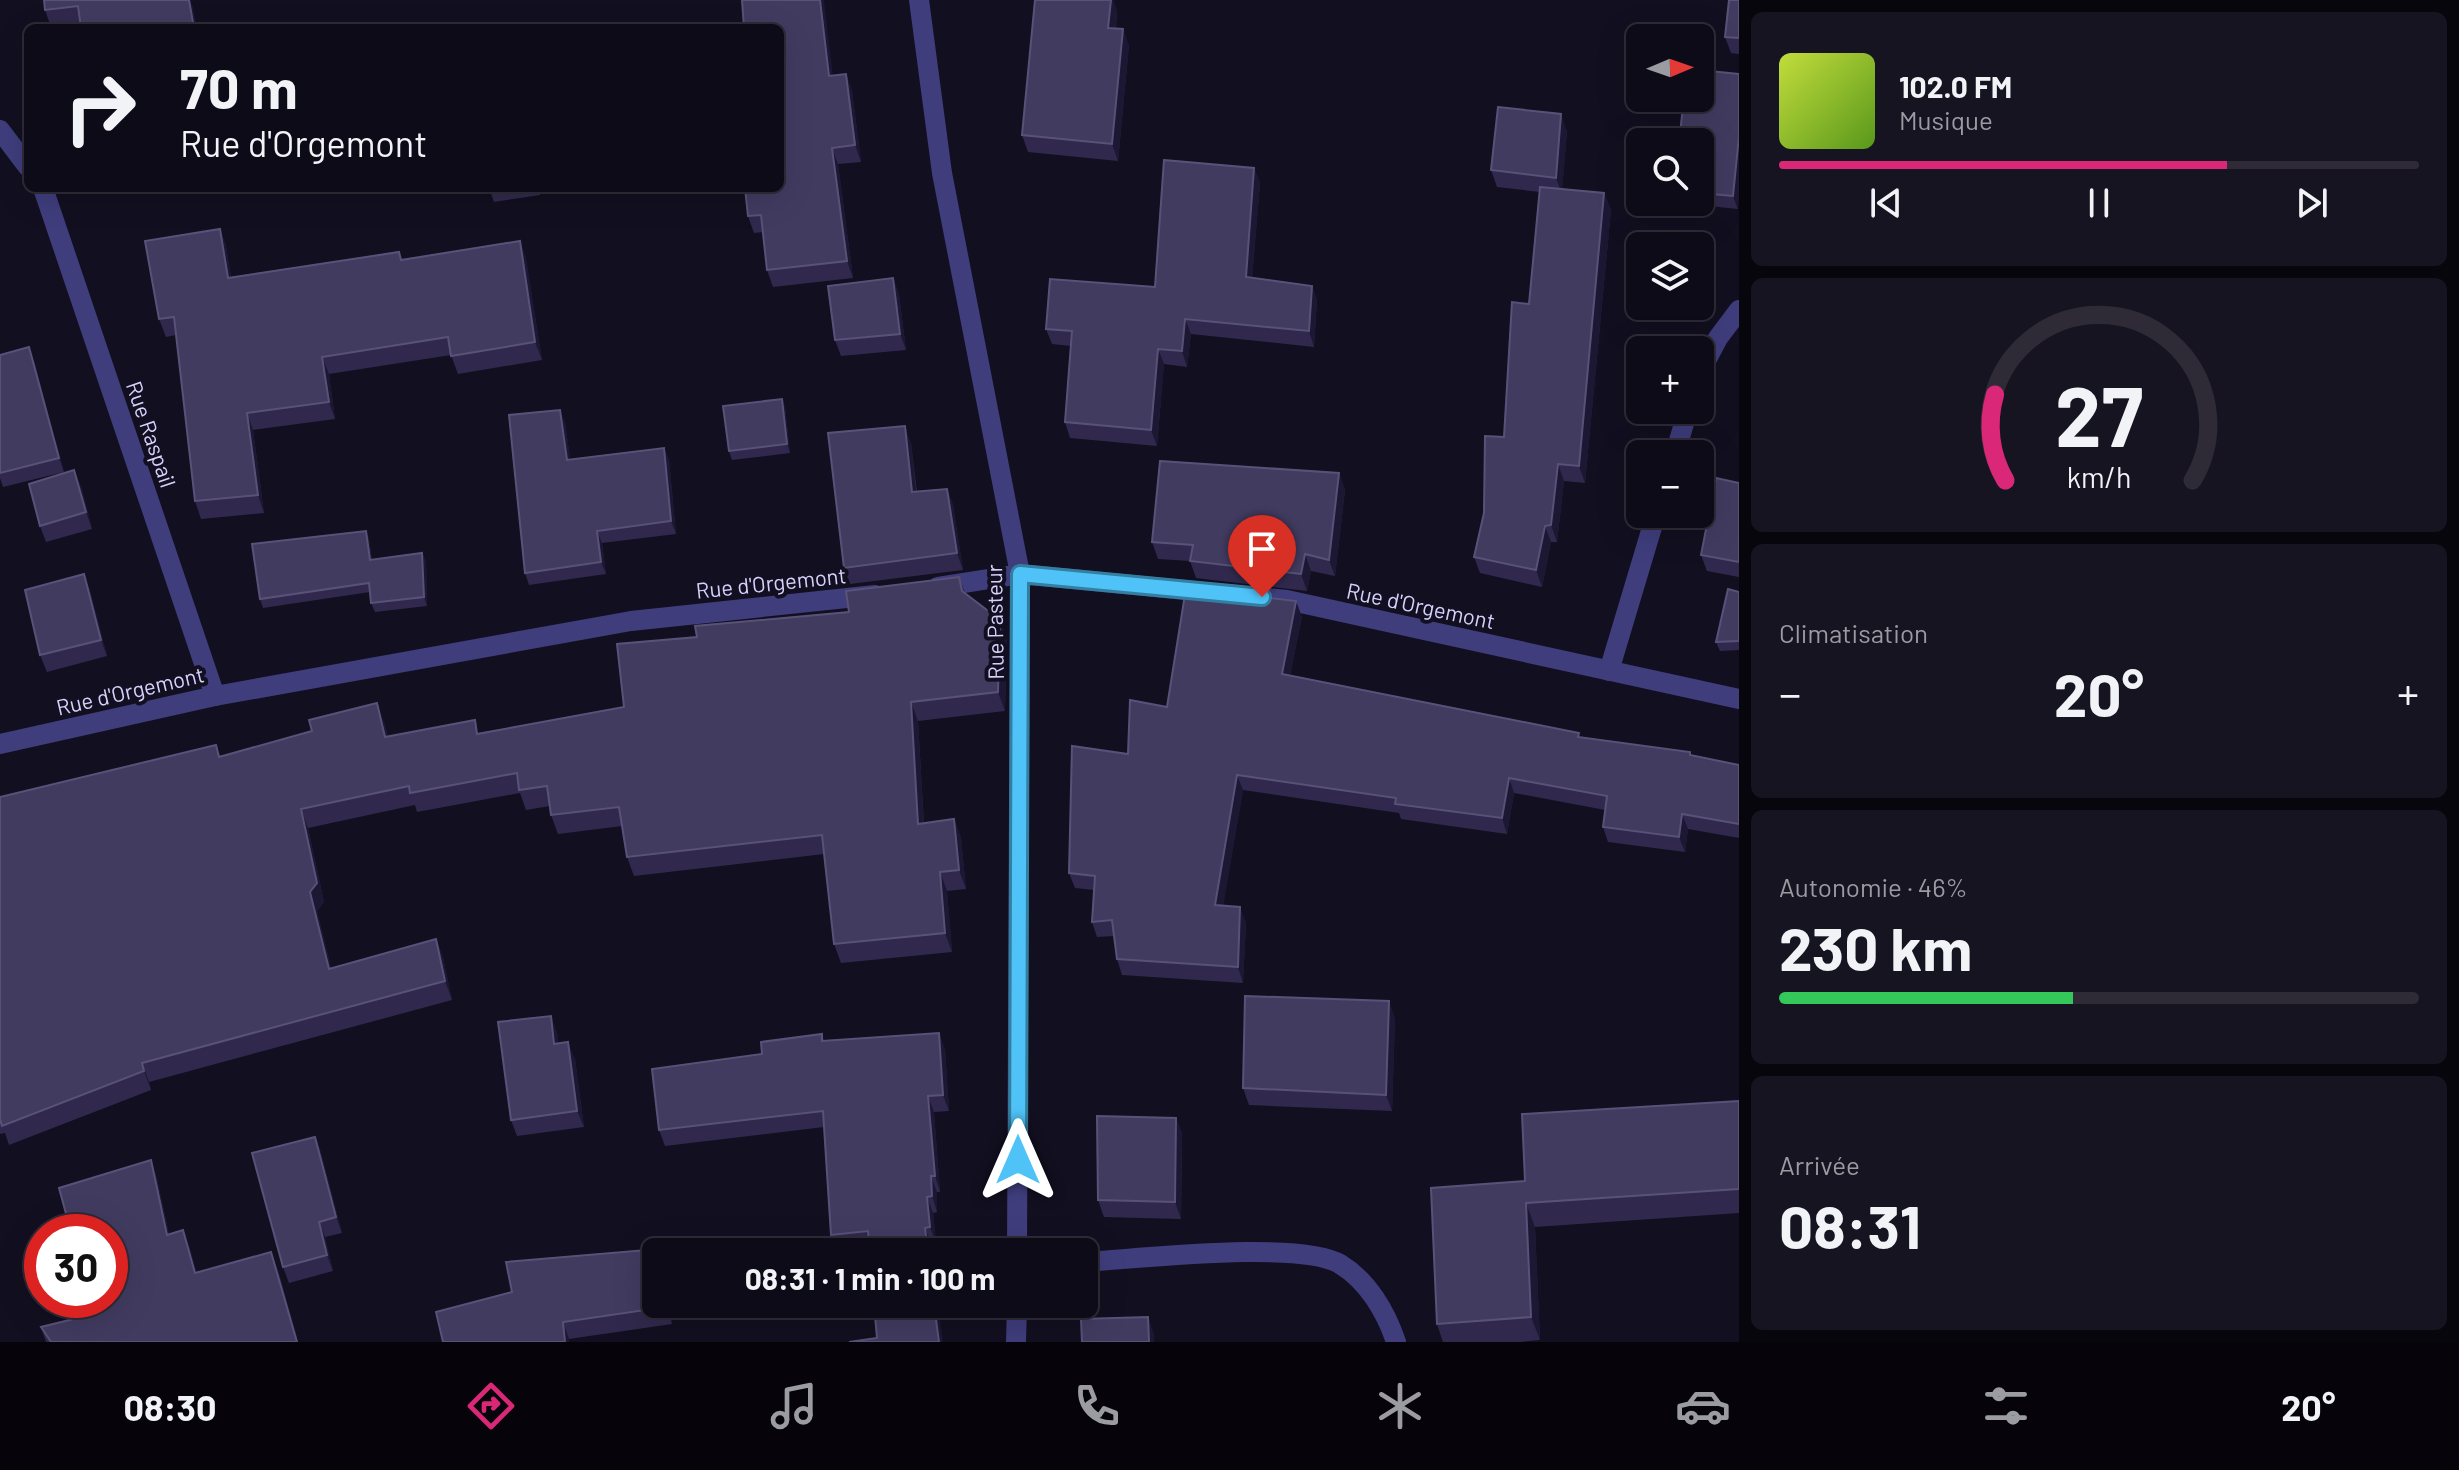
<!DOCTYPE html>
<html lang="fr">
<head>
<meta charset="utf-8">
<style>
	:root { --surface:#0e0b18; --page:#171421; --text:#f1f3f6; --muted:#9b9ba2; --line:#2e2b37; --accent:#db2777 }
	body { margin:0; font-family:Barlow,sans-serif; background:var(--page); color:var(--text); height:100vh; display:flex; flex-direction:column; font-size:30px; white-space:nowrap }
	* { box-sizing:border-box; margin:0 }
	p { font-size:26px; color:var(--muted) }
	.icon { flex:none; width:44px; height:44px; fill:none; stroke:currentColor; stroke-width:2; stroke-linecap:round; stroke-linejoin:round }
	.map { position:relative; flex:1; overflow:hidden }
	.drawer { display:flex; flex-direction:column; gap:12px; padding:12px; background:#08060d; width:720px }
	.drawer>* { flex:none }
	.banner { position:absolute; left:24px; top:24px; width:760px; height:168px; border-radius:12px; box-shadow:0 8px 32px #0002,0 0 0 2px var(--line); background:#0e0b18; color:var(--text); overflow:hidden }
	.needle { width:52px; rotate:88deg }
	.fabs { position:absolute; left:1626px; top:24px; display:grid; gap:16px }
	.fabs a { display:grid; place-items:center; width:88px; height:88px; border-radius:12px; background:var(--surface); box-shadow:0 8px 32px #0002,0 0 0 2px var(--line); font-size:40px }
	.speed { position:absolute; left:24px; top:1214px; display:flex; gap:16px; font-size:40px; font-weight:700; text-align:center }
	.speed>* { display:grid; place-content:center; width:104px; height:104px; border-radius:50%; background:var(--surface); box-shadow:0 8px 32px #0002,0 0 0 2px var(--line); line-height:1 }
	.speed .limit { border:12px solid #d22; background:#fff; color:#111 }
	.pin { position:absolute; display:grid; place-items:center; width:68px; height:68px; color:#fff; margin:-82px -34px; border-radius:50% 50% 50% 0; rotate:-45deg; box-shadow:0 0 8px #0007 }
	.pin .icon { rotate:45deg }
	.me { position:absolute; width:88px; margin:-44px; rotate:0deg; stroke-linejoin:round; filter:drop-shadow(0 0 6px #0008) }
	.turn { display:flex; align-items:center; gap:28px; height:168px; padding:0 24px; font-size:36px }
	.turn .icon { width:104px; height:104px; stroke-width:2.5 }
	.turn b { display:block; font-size:56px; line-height:68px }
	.big { font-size:60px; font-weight:700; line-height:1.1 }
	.drawer .widget { flex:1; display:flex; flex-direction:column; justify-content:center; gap:12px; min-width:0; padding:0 28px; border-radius:12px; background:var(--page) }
	.drawer .dial { align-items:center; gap:0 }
	.dial svg { height:208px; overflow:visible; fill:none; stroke:var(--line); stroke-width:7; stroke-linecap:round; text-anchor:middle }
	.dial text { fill:var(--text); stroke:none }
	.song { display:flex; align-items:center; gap:24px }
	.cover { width:96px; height:96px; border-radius:12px; background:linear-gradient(135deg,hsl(70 70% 55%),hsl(90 70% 35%)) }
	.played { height:8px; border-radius:4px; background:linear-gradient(90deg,var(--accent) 70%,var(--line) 70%) }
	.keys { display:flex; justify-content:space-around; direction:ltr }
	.heat { display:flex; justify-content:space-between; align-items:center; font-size:44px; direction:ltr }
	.charge { height:12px; border-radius:6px; background:linear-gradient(90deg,#34c759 46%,var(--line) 0) }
	.trip { position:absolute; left:642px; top:1238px; width:456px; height:80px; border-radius:12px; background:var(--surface); box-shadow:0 8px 32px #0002,0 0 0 2px var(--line); font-weight:700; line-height:80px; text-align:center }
	.tabs { display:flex; height:128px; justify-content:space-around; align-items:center; background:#06040a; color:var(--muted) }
	.tabs .icon { width:56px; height:56px }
	.tabs .selected { color:var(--accent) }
	.tabs b { font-size:36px; color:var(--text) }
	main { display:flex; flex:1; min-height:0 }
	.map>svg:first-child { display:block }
</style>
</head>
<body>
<main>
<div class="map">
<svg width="1739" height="1342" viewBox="0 0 1739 1342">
	<rect width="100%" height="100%" fill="#120f20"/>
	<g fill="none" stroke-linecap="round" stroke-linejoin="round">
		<!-- minor -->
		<g stroke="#3f3d7c" stroke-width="20">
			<path d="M919,0L942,173L1020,574L1017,1252"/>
			<path d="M0,130L28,167"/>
			<path d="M43,188L215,696"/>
			<path d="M1700,372L1718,338L1739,310"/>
			<path d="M1675,454L1688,410"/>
			<path d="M938,587L1020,574L1287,600L1739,699"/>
			<path d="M1609,671L1656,514"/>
			<path d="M0,744L215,696L631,621L875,595"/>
			<path d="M1084,1262C1138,1259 1299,1240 1340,1264C1368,1281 1386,1312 1396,1342"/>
			<path d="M1016,1342L1017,1304"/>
		</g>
	</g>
	<!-- wall -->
	<g fill="#30294d">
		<path d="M44,0L193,7L51,27L45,10Z"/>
		<path d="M1035,0H1113L1117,12L1116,28L1129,45L1118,161L1028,152L1022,135Z"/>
		<path d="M1739,0V54L1731,53L1725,37Z"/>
		<path d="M846,74L852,91L861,162L838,164L853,278L773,287L767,270L763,232L754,233L748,216L833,76Z"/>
		<path d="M1700,98L1738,209L1669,202H1700V142L1680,133Z"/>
		<path d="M1567,131L1562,189L1604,193L1611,210L1585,483L1564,481L1557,542H1551L1542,587L1480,573L1474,557L1504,437L1529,304L1540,192L1497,187L1491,170Z"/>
		<path d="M1254,168L1260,183L1252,278L1312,286L1317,301L1314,347L1191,334L1187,367L1164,364L1157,446L1070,438L1065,422L1071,346L1052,344L1046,329L1155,287Z"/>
		<path d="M489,188H539L540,195L494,202Z"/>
		<path d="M220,229L226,246L231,278L402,260L520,241L526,259L542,360L458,374L451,355L329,374L335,419L253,430L264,513L201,519L195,501L176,335L166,337L159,319Z"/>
		<path d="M893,278L899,295L906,350L841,356L835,340Z"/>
		<path d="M0,355L34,361L64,472L3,487L0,478Z"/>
		<path d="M782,399L785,407L790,453L732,460L729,451Z"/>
		<path d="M565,422L570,459L664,448L669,460L676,534L602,543L606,574L529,585L525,573Z"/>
		<path d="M911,443L917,492L947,489L953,505L963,570L850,584L844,568Z"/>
		<path d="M1339,473L1345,490L1335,576L1311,571L1307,591L1196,578L1190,561L1158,559L1152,542Z"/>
		<path d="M1739,483V577L1707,571L1701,555Z"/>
		<path d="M81,486L92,529L46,542L40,526Z"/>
		<path d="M366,531L369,539L372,560L422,553L426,562L427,606L375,612L371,603L370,592L263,608L260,599Z"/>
		<path d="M84,574L90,591L107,656L47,672L40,655Z"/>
		<path d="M959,577L966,595L1007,639L1005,711L918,721L924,823L954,819L961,838L966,889L947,891L952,952L841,963L834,944L824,854L634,876L627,857L622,826L558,834L551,815L550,806L526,810L520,793L417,812L415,805L308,828L324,902L317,911L331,968L436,939L443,958L452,1000L149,1082L151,1090L9,1145L5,1133L0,1134V797L216,745L220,756L384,722L388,737L479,733L624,707L697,637L849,612Z"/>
		<path d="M1739,592V650L1720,651L1716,642Z"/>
		<path d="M1302,617L1290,675L1580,737L1739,765V838L1688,829L1685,852L1608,842L1603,827L1605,810L1514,793L1507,834L1401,819L1399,813L1243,790L1223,905L1246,922L1243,983L1122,975L1117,959L1114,936L1097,937L1092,922L1094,890L1075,888L1069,873L1128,754L1167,707Z"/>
		<path d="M1395,1018L1392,1111L1249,1105L1243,1088Z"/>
		<path d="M557,1032L558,1043L575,1059L584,1127L517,1136L511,1120Z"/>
		<path d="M822,1034L824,1041L945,1049L949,1111L934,1112L940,1192H937V1212L933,1213L936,1243H931L932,1252H870L869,1248L837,1250L831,1235L824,1127L665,1146L659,1130L762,1054Z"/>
		<path d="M1739,1101V1213L1535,1227L1540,1340L1520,1342H1443L1437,1324L1525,1181Z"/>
		<path d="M1176,1118L1182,1134L1181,1219L1104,1217L1098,1200Z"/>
		<path d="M315,1137L321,1153L342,1233L325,1237L333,1271L289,1283L283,1267Z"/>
		<path d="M151,1160L157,1179L169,1234L183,1230L196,1272L278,1270L298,1342H46L41,1327L94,1314Z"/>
		<path d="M658,1249L659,1252H656L669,1304L672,1324L569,1339L512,1292Z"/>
	</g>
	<!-- shaded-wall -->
	<g fill="#1c1733">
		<path d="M189,0H190L193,7L197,28H194Z"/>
		<path d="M820,0H824L835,93L829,76Z"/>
		<path d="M1111,0H1113L1117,12L1114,44L1108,28Z"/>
		<path d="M1123,29L1129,45L1118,161L1112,144Z"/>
		<path d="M846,74L852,91L861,162L855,145Z"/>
		<path d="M1561,114L1567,131L1562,194L1556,178Z"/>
		<path d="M1739,136V195L1738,209L1733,196Z"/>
		<path d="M832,148L838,164L853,278L847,261Z"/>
		<path d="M1254,168L1260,183L1251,293L1246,277Z"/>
		<path d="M1604,193L1611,210L1585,483L1579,466Z"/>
		<path d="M220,229L226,246L234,296L228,278Z"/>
		<path d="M520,241L526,259L542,360L535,342Z"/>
		<path d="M893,278L899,295L906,350L900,334Z"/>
		<path d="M1312,286L1317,301L1314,347L1309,331Z"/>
		<path d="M1185,319L1191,334L1187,367L1182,351Z"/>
		<path d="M29,347L34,361L64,472L59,458Z"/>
		<path d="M1158,349L1164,364L1157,446L1151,430Z"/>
		<path d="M322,357L329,374L335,419L329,402Z"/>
		<path d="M782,399L785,407L790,453L787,444Z"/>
		<path d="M560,410L565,422L572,472L567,460Z"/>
		<path d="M247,413L253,430L264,513L258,495Z"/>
		<path d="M905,426L911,443L918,509L912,492Z"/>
		<path d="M664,448L669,460L676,534L671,521Z"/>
		<path d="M1558,464L1564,481L1557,542L1551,525Z"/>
		<path d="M74,470L81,486L92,529L86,512Z"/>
		<path d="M1339,473L1345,490L1335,576L1329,560Z"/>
		<path d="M947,489L953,505L963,570L957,553Z"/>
		<path d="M1545,526L1551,542L1542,587L1536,570Z"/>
		<path d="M366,531L369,539L373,569L370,560Z"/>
		<path d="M597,531L602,543L606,574L601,562Z"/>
		<path d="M422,553L426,562L427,606L424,597Z"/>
		<path d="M1305,554L1311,571L1307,591L1301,574Z"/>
		<path d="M84,574L90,591L107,656L101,640Z"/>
		<path d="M1296,601L1302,617L1287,689L1282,674Z"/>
		<path d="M1000,620L1007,639L1005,711L998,692Z"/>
		<path d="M911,702L918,721L925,843L918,824Z"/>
		<path d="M377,703L384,722L392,757L385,737Z"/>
		<path d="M1237,775L1243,790L1221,920L1215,905Z"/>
		<path d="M1509,778L1514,793L1507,834L1502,818Z"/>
		<path d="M301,809L308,828L324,902L317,911L336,988L329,969L310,892Z"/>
		<path d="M1682,814L1688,829L1685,852L1679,837Z"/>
		<path d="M954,819L961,838L966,889L959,870Z"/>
		<path d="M940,872L947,891L952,952L945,933Z"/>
		<path d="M1240,907L1246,922L1243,983L1238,967Z"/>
		<path d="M436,939L443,958L452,1000L445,981Z"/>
		<path d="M1389,1001L1395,1018L1392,1111L1386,1095Z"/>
		<path d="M551,1016L557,1032L561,1061L554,1044Z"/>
		<path d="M939,1033L945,1049L949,1111L943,1095Z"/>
		<path d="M568,1042L575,1059L584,1127L577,1111Z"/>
		<path d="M142,1063L149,1082L151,1090L144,1071Z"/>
		<path d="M928,1096L934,1112L940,1192L935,1176Z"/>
		<path d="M1176,1118L1182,1134L1181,1219L1175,1202Z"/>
		<path d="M315,1137L321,1153L342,1233L336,1217Z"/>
		<path d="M151,1160L157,1179L173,1253L167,1235Z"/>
		<path d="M931,1176L937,1192V1212L932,1196Z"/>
		<path d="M927,1197L933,1213L936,1243L930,1227Z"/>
		<path d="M1526,1203L1535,1227L1540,1340L1531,1317Z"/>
		<path d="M319,1222L325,1237L333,1271L327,1255Z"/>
		<path d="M925,1228L931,1243L932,1252H928Z"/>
		<path d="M183,1230L190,1248L202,1291L195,1273Z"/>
		<path d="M271,1252L278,1270L298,1342H297Z"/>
		<path d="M666,1304H669L672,1324L666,1307Z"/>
		<path d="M934,1304H938L943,1342H939Z"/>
		<path d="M1148,1317L1154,1334V1342H1149Z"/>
		<path d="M563,1322L569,1339V1342H565Z"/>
	</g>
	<!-- building -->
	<g fill="#413b60" stroke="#595278" stroke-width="2">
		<path d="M44,0H189L194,28H81L78,6L45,10Z"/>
		<path d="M742,0H820L829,76L846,74L855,145L832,148L847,261L767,270L761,215L748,216L745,188H780V28H744Z"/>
		<path d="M1035,0H1111L1108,28L1123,29L1112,144L1022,135Z"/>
		<path d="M1729,0H1739V38L1725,37Z"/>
		<path d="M1700,70L1739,74V136L1733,196L1700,193V142H1669L1670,132L1680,133L1684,98H1700Z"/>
		<path d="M1498,107L1561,114L1556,178L1491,170Z"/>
		<path d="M1164,160L1254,168L1246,277L1312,286L1309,331L1185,319L1182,351L1158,349L1151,430L1065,422L1072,331L1046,329L1050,279L1155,287Z"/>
		<path d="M1540,187L1604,193L1579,466L1558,464L1551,525L1545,526L1536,570L1474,557L1484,513L1485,436L1504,437L1512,302L1529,304Z"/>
		<path d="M220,229L228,278L399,252L401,260L520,241L535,342L451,356L448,337L322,357L329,402L247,413L258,495L195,501L174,317L159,319L145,241Z"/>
		<path d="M893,278L900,334L835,340L828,286Z"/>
		<path d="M29,347L59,458L0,473V355Z"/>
		<path d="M782,399L787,444L729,451L723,406Z"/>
		<path d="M560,410L567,460L664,448L671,521L597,531L601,562L525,573L509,415Z"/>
		<path d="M905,426L912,492L947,489L957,553L844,568L828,433Z"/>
		<path d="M1160,461L1339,473L1329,560L1305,554L1301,574L1190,561L1193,545L1152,542Z"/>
		<path d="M74,470L86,512L40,526L29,484Z"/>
		<path d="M1716,478L1739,483V562L1701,555Z"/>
		<path d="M366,531L370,560L422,553L424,597L371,603L369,583L260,599L252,544Z"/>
		<path d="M84,574L101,640L40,655L25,590Z"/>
		<path d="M959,577L962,591L1000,620L998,692L911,702L918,824L954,819L959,870L940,872L945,933L834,944L822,835L627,857L619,807L551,815L547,786L519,790L517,773L410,793L409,786L301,809L317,883L310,892L329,969L436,939L445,981L142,1063L144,1071L2,1126L0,1119V797L216,745L219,757L312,731L309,720L377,703L385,737L475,720L477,734L624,707L617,644L697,637L695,626L849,612L846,591Z"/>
		<path d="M1186,588L1296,601L1282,674L1579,733L1578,737L1690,752V755L1739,765V824L1682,814L1679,837L1603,827L1607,796L1509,778L1502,818L1395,804L1396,798L1237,775L1215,905L1240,907L1238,967L1117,959L1112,920L1092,922L1095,876L1069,873L1072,746L1128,754L1130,700L1167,707Z"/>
		<path d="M1728,589L1739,592V641L1716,642Z"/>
		<path d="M1245,996L1389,1001L1386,1095L1243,1088Z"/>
		<path d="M551,1016L554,1044L568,1042L577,1111L511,1120L498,1022Z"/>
		<path d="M939,1033L943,1095L928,1096L935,1176H931L932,1196L927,1197L930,1227L925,1228L928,1252H870L868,1231L831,1235L823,1111L659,1130L652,1069L762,1054L761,1042L822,1034V1041Z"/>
		<path d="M1739,1101V1189L1526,1203L1531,1317L1437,1324L1431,1188L1525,1181L1522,1114Z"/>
		<path d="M1097,1116L1176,1118L1175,1202L1098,1200Z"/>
		<path d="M315,1137L336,1217L319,1222L327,1255L283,1267L252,1153Z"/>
		<path d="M151,1160L167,1235L183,1230L195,1273L271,1252L297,1342H51L41,1327L94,1314L90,1300H110V1232H71L59,1188Z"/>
		<path d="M658,1249V1252H656V1304H666V1307L563,1322L565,1342H443L436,1312L512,1292L506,1262Z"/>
		<path d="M874,1304H934L939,1342H849L877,1338Z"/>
		<path d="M1148,1317L1149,1342H1082L1081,1319Z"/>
	</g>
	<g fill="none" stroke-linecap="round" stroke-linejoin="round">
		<!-- route casing -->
		<g stroke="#337fa1" stroke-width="20">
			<path id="route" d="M1018,1160L1020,574L1262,597"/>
		</g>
		<!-- route -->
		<use href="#route" stroke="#4fc3f7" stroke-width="14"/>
	</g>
	<g text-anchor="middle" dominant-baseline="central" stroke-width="8" stroke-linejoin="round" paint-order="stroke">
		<!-- street labels -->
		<g font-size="22" fill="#d6d1fc" stroke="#120f20">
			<text transform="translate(152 434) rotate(71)">Rue Raspail</text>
			<text transform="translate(771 582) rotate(-6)">Rue d'Orgemont</text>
			<text transform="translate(1421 605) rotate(12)">Rue d'Orgemont</text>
			<text transform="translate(994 622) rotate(-91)">Rue Pasteur</text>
			<text transform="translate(130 690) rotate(-13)">Rue d'Orgemont</text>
		</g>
	</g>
</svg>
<div class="fabs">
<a><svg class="needle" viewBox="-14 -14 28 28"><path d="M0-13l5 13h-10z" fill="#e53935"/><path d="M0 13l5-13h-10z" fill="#9b9ba2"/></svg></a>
<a><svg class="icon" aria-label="search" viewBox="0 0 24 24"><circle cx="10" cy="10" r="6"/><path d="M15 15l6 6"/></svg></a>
<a><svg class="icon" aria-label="layers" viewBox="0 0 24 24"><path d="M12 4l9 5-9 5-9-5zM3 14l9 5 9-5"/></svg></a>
<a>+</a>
<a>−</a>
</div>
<div class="speed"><div class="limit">30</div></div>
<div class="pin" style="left:1262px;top:597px;background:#d93025"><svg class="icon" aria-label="arrive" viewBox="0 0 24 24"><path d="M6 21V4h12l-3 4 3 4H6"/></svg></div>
<svg class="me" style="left:1018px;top:1160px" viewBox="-20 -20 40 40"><path d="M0-17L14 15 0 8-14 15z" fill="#4fc3f7" stroke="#fff" stroke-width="4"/></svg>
<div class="trip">08:31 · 1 min · 100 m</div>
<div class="banner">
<div class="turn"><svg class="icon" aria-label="right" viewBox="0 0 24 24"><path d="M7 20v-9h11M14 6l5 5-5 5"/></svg><div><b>70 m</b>Rue d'Orgemont</div></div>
</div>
</div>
<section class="drawer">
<div class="widget">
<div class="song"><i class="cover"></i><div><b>102.0 FM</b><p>Musique</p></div></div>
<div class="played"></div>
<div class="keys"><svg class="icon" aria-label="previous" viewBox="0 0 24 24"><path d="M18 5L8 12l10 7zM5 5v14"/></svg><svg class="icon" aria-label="pause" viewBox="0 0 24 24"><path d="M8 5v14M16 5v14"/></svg><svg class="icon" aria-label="next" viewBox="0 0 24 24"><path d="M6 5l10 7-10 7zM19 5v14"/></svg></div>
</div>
<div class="widget dial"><svg viewBox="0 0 100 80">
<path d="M14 69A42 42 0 1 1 86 69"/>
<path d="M14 69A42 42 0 0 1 10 36" stroke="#db2777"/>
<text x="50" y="56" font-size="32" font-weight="700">27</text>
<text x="50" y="72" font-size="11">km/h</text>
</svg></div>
<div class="widget"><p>Climatisation</p>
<div class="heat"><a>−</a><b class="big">20°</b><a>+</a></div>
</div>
<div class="widget"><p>Autonomie · 46%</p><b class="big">230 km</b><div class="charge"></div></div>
<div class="widget"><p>Arrivée</p><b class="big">08:31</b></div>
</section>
</main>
<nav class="tabs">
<b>08:30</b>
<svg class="icon selected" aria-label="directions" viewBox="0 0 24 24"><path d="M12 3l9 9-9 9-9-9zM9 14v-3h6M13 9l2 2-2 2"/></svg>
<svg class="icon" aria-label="music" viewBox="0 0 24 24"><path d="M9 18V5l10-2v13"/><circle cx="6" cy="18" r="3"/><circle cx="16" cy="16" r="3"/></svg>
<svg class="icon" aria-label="phone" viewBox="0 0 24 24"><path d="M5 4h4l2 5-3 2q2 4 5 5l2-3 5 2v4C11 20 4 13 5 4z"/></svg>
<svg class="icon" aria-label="climate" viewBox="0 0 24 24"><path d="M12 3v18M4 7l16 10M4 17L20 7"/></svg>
<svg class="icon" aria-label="car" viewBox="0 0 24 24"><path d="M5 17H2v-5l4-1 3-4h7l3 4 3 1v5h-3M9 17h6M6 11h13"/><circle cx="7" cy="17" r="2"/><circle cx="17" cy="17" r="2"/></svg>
<svg class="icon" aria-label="filters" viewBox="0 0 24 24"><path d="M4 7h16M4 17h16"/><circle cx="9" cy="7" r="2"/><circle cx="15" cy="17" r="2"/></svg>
<b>20°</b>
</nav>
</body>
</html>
